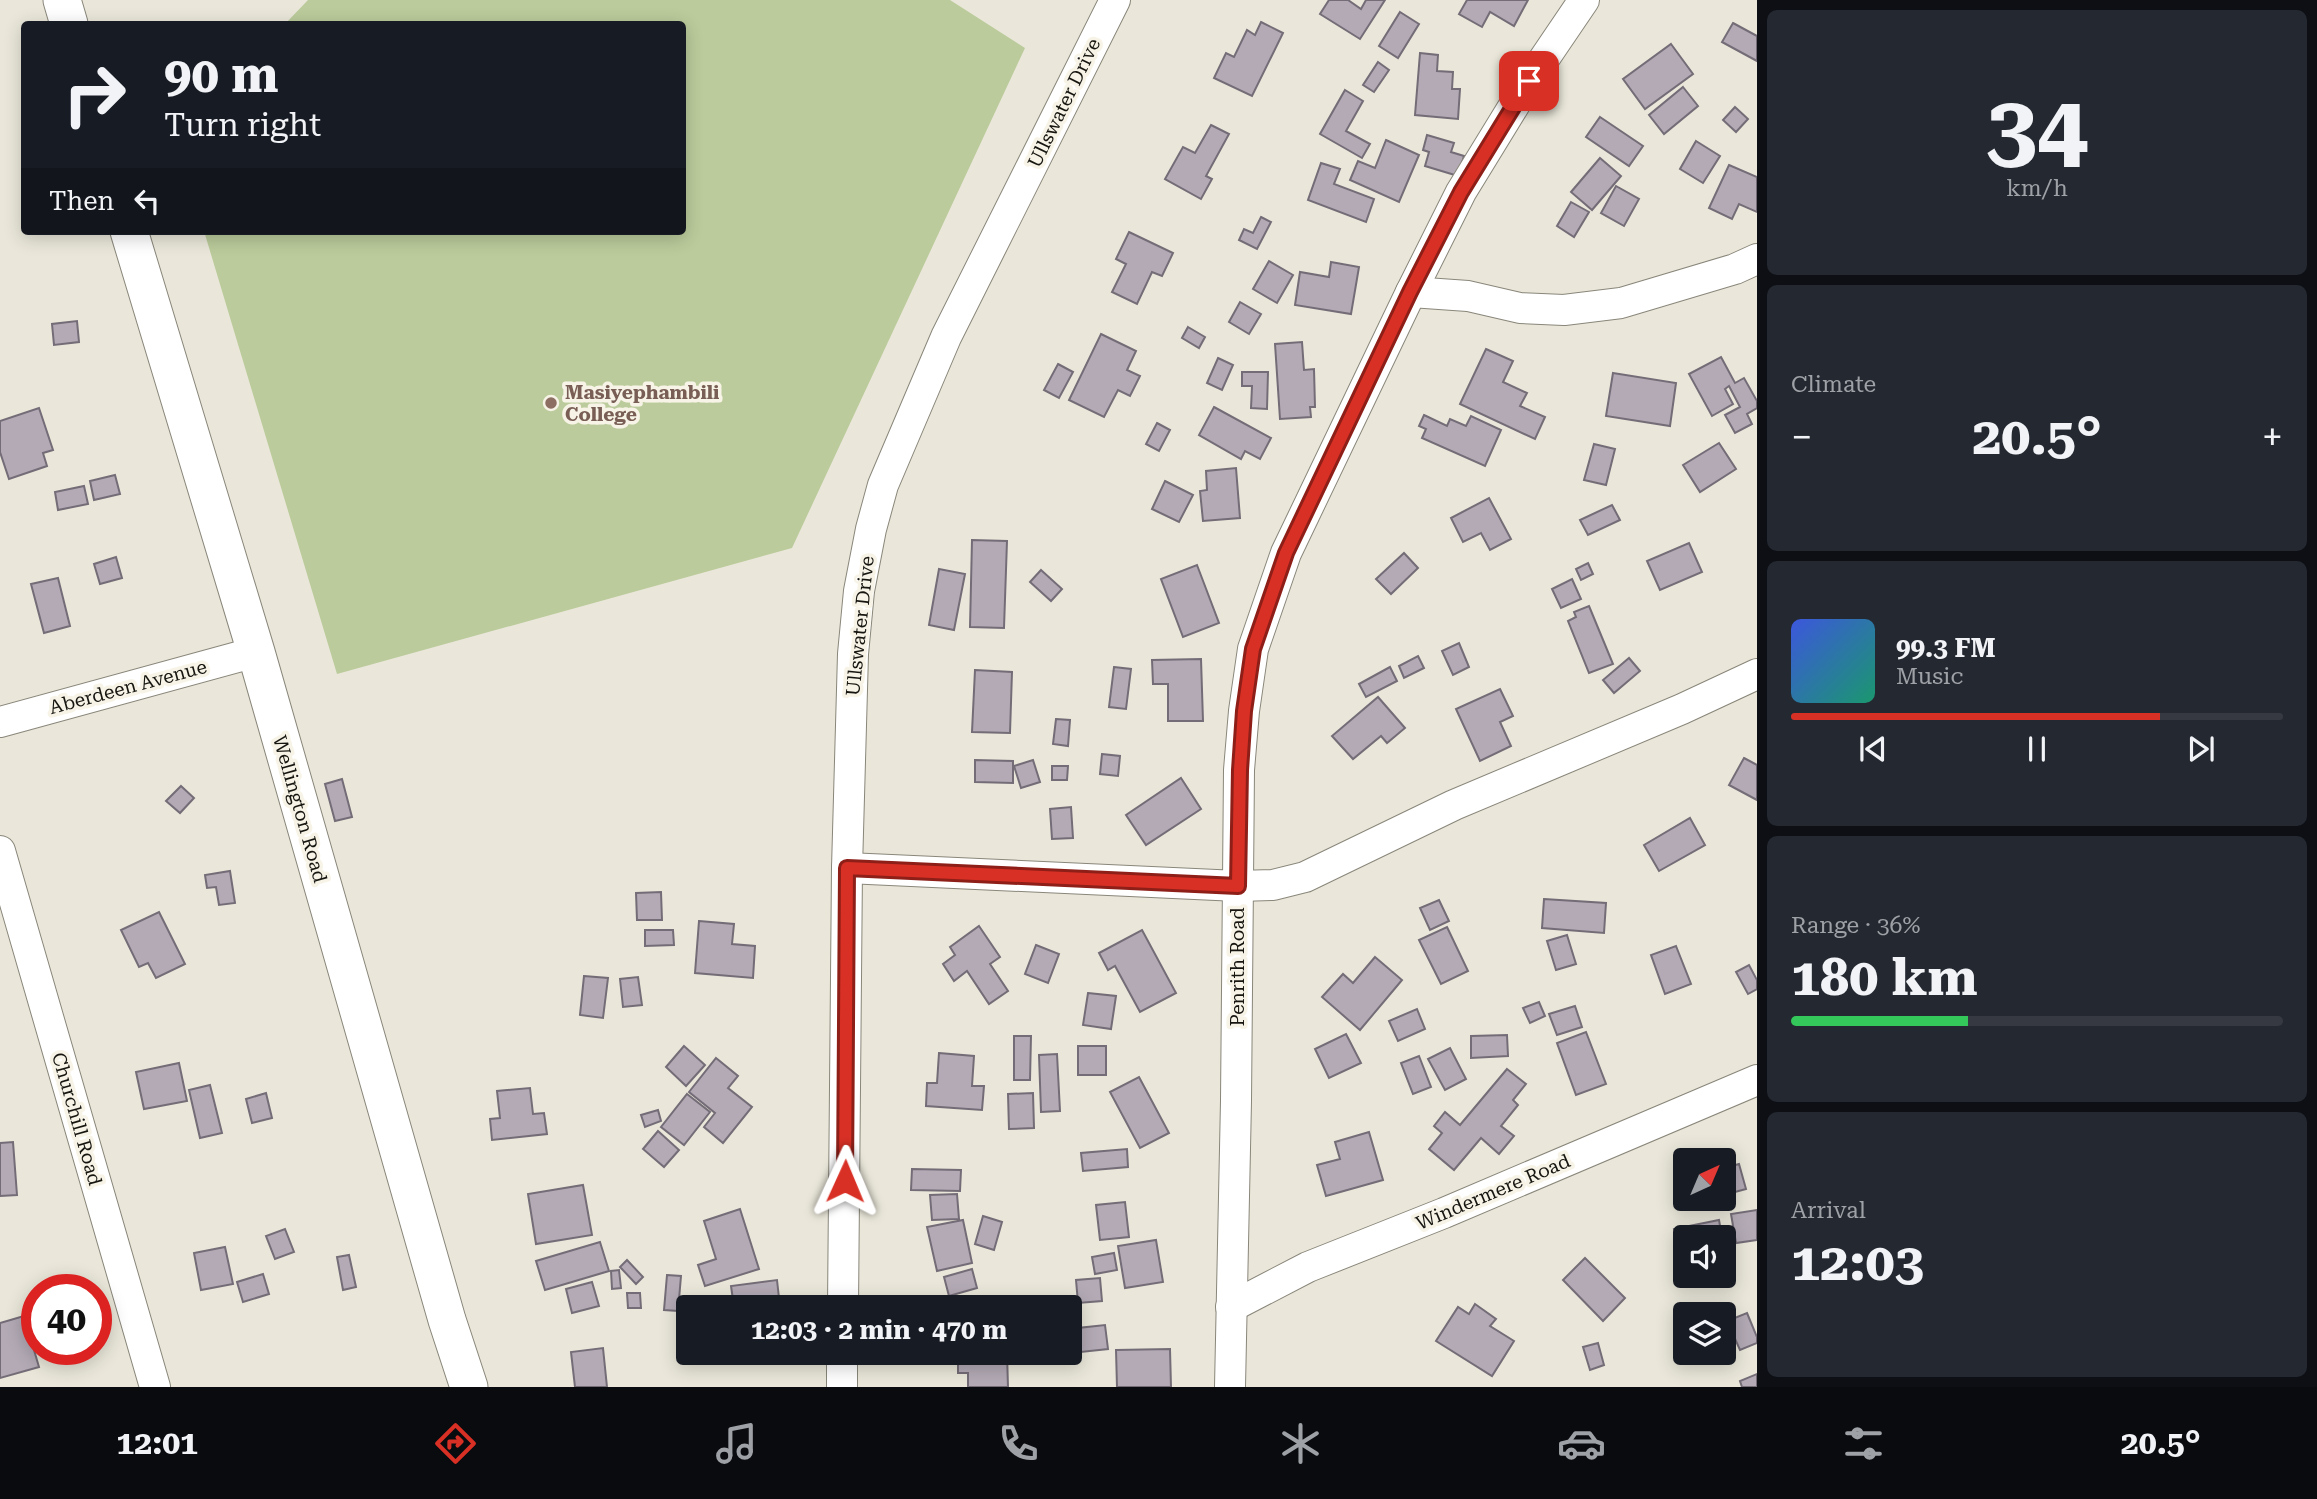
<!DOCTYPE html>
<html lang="en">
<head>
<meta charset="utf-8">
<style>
	:root { --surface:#171b24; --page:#242831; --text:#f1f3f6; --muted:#9ea1a6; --line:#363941; --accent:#d93025 }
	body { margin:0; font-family:"Roboto Serif",serif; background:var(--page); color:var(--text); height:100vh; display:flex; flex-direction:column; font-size:26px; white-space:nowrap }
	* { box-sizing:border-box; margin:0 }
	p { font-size:23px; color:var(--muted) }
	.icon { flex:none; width:38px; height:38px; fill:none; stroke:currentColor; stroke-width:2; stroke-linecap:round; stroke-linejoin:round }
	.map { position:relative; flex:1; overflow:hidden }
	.drawer { display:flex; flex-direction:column; gap:10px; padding:10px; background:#0d0f14; width:560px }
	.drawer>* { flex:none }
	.guide { position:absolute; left:21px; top:21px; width:665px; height:214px; border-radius:7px; box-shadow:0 4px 18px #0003; background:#171b24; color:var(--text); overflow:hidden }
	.needle { width:46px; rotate:44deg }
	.tools { position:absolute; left:1673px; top:1148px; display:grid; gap:14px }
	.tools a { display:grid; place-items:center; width:63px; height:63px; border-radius:7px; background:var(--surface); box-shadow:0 4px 18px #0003; font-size:35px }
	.speed { position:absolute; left:21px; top:1274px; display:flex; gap:14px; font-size:35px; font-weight:700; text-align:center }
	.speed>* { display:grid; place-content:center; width:91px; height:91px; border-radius:50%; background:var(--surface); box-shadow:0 4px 18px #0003; line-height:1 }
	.speed .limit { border:10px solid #d22; background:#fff; color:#111 }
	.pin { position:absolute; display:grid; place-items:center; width:60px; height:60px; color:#fff; margin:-30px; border-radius:14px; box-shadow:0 4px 10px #0006 }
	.me { position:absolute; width:77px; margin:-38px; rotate:1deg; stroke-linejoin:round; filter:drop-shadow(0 0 5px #0008) }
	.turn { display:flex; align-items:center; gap:24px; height:147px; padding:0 28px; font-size:32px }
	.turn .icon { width:91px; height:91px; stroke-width:2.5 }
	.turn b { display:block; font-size:49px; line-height:60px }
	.then { display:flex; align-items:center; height:66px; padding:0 28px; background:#0003; gap:14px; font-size:26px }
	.big { font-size:52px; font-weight:700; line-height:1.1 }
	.drawer .card { flex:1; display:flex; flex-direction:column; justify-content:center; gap:10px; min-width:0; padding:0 24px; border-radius:10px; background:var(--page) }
	.drawer .dial { align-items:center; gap:0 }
	.dial b { font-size:91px; line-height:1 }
	.song { display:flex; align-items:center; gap:21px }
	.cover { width:84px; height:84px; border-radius:10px; background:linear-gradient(135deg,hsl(230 70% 55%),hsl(160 70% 35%)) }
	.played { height:7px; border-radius:4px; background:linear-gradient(90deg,var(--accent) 75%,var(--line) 75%) }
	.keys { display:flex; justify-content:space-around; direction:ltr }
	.heat { display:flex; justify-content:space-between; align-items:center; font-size:38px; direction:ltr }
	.charge { height:10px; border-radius:5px; background:linear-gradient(90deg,#34c759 36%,var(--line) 0) }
	.trip { position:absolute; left:676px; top:1295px; width:406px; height:70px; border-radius:7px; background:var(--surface); box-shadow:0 4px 18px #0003; font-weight:700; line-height:70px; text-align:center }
	.tabs { display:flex; height:112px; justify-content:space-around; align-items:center; background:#090b0e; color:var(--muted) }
	.tabs .icon { width:49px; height:49px }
	.tabs .selected { color:var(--accent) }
	.tabs b { font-size:32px; color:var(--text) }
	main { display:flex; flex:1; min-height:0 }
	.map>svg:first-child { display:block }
</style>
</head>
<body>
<main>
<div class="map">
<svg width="1757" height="1387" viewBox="0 0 1757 1387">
	<rect width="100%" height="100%" fill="#eae7da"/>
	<!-- green -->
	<path fill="#bbcb9b" d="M308,0H950L1025,48L792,548L337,674L204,231H682V24H285Z"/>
	<!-- building -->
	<g fill="#b3aab5" stroke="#746d77" stroke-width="2">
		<path d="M1329,0H1348L1361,9L1366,0H1385L1360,39L1320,14Z"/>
		<path d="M1467,0H1528L1514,26L1490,12L1482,27L1459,14Z"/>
		<path d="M1400,12L1419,24L1398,58L1379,46Z"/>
		<path d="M1261,22L1283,33L1252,96L1214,78L1226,53L1234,57L1247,30L1255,35Z"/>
		<path d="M1733,23L1757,36V61L1722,42Z"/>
		<path d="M1671,44L1693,74L1645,109L1623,79Z"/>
		<path d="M1420,53L1438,55L1437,71L1453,72L1452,89H1460L1458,119L1415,115Z"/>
		<path d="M1378,62L1389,70L1374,92L1363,85Z"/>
		<path d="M1683,87L1698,106L1664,134L1649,115Z"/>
		<path d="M1345,90L1363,101L1346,131L1370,144L1362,158L1320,134Z"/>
		<path d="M1735,107L1748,119L1736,132L1723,120Z"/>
		<path d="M1600,117L1643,146L1629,166L1586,137Z"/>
		<path d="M1211,125L1229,134L1206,176L1212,179L1201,199L1165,179L1183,147L1195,153Z"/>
		<path d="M1427,135L1454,143L1451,152L1464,156L1458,176L1425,166L1429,152L1423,150Z"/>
		<path d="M1386,140L1419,155L1399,202L1350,180L1358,161L1375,168Z"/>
		<path d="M1696,141L1720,156L1703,183L1680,169Z"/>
		<path d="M1600,158L1621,176L1592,210L1571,192Z"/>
		<path d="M1321,163L1340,169L1334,184L1374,199L1366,222L1308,200Z"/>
		<path d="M1729,165L1757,177V212L1739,204L1732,219L1709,208Z"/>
		<path d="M1616,186L1639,199L1624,226L1601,213Z"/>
		<path d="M1571,202L1589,212L1574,237L1557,226Z"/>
		<path d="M1261,217L1271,222L1257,249L1239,240L1244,229L1253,233Z"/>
		<path d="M1129,232L1173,253L1162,276L1152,272L1137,304L1112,292L1126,264L1116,259Z"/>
		<path d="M1269,261L1293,275L1277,303L1253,289Z"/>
		<path d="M1331,262L1359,267L1351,314L1295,305L1300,272L1329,277Z"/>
		<path d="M1240,302L1261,314L1249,334L1229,322Z"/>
		<path d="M77,321L79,342L54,345L52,324Z"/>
		<path d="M1188,327L1205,337L1199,348L1182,338Z"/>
		<path d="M1101,334L1136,351L1127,370L1140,376L1130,396L1118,390L1104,417L1069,400Z"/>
		<path d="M1302,342L1304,370L1314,369L1315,407H1310L1311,417L1280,419L1275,344Z"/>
		<path d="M1486,349L1513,361L1503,382L1527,393L1520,406L1545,417L1535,439L1460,404Z"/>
		<path d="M1721,357L1735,383L1744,378L1757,401V408L1747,414L1752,424L1735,433L1725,415L1740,407L1729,386L1725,389L1733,404L1712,416L1689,374Z"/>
		<path d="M1218,358L1233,365L1222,390L1207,383Z"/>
		<path d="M1058,364L1073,372L1059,398L1044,390Z"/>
		<path d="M1242,372H1268L1267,409L1251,408L1252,386H1242Z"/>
		<path d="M1613,373L1676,383L1670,426L1606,416Z"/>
		<path d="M1214,407L1271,438L1260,459L1245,451L1241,459L1199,435Z"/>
		<path d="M39,408L53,450L43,453L47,466L9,479L0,452V421Z"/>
		<path d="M1424,415L1447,426L1450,419L1466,426L1471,416L1501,430L1485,466L1422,438L1426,429L1419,426Z"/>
		<path d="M1157,423L1170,430L1159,451L1146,444Z"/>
		<path d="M1719,443L1736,469L1700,492L1683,465Z"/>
		<path d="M1594,444L1615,449L1606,485L1584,480Z"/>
		<path d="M1236,468L1240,518L1203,521L1200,491L1207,490L1206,471Z"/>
		<path d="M115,475L120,494L94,500L90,481Z"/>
		<path d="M1165,481L1193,495L1179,522L1152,509Z"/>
		<path d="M84,486L88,504L58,510L55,492Z"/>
		<path d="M1489,498L1511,539L1490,550L1481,533L1463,542L1451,518Z"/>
		<path d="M1612,505L1620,520L1588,535L1580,520Z"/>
		<path d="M972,540L1007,541L1004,628L970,627Z"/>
		<path d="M1689,543L1702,572L1660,590L1647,561Z"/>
		<path d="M1404,553L1418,568L1391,594L1376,579Z"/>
		<path d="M116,557L122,578L100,584L94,564Z"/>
		<path d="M1588,563L1593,574L1581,580L1576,569Z"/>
		<path d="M1197,565L1219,623L1183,637L1161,579Z"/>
		<path d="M939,569L965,574L954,630L929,625Z"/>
		<path d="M1041,570L1062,589L1051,601L1030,582Z"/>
		<path d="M58,578L70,626L44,633L31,584Z"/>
		<path d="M1572,579L1581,599L1561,608L1552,589Z"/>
		<path d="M1589,606L1613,664L1589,673L1568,621L1576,617L1574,612Z"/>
		<path d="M1459,643L1469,667L1453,675L1442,651Z"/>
		<path d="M1418,656L1424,668L1404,678L1399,666Z"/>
		<path d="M1629,658L1640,671L1614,693L1603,680Z"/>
		<path d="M1201,659L1203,721H1168V684H1153L1152,660Z"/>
		<path d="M1114,667L1131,669L1126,709L1109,707Z"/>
		<path d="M1390,667L1397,681L1366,697L1359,684Z"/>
		<path d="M975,670L1012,672L1010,733L972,732Z"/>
		<path d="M1500,689L1513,716L1500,722L1511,746L1480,761L1456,709Z"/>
		<path d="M1378,697L1405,728L1387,743L1381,736L1353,759L1332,736Z"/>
		<path d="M1056,719L1070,720L1068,746L1053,744Z"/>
		<path d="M1102,754L1120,756L1118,776L1100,774Z"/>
		<path d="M1744,758L1757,765V800L1729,785Z"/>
		<path d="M975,760L1013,761V783L975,782Z"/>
		<path d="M1033,760L1040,782L1021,788L1014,766Z"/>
		<path d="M1052,766H1068L1067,780H1052Z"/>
		<path d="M1181,778L1201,809L1146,845L1126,815Z"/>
		<path d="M342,779L352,817L335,821L325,784Z"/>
		<path d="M181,786L194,798L180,813L166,801Z"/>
		<path d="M1071,807L1073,838L1052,839L1050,809Z"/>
		<path d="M1690,818L1705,845L1659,871L1644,845Z"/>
		<path d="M230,871L235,903L219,905L216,887L207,888L205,875Z"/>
		<path d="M661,892L662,920H637L636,893Z"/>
		<path d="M1544,899L1606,903L1604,933L1542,928Z"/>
		<path d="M1439,900L1449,921L1430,930L1420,908Z"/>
		<path d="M159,912L185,964L156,978L148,963L139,967L121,930Z"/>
		<path d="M699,921L734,924L732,944L755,946L753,978L695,973Z"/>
		<path d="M979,926L1000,957L990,964L1008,991L989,1004L967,971L954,981L943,964L955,955L950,947Z"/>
		<path d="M1447,927L1468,971L1441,984L1419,940Z"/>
		<path d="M645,930H673L674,945L645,946Z"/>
		<path d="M1142,930L1176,993L1140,1012L1115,966L1108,970L1099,953Z"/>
		<path d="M1567,935L1576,964L1556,970L1547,941Z"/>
		<path d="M1036,945L1059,954L1048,983L1025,974Z"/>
		<path d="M1676,946L1691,984L1665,994L1651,955Z"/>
		<path d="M1375,957L1402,980L1360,1030L1322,997L1343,974L1353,983Z"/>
		<path d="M1749,965L1757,980V989L1748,994L1736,972Z"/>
		<path d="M584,976L608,978L603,1018L580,1015Z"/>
		<path d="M638,977L642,1005L623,1007L620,979Z"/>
		<path d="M1088,993L1116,996L1111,1029L1083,1025Z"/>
		<path d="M1539,1002L1545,1016L1530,1023L1523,1008Z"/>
		<path d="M1575,1006L1582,1027L1557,1035L1549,1014Z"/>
		<path d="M1417,1009L1425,1029L1398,1041L1389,1021Z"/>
		<path d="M1586,1032L1606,1084L1576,1095L1557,1043Z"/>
		<path d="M1346,1034L1361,1063L1329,1078L1315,1049Z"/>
		<path d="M1507,1035L1508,1056L1471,1058V1036Z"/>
		<path d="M1014,1036H1031L1030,1080H1014Z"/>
		<path d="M684,1046L705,1065L686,1086L666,1067Z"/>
		<rect x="1078" y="1046" width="28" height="29"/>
		<path d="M1450,1048L1466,1079L1445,1090L1428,1059Z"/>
		<path d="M939,1053L974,1056L972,1086H984L982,1110L926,1106L927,1083H937Z"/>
		<path d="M1057,1054L1060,1111L1041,1112L1039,1055Z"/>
		<path d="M1419,1056L1431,1087L1413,1094L1401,1063Z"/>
		<path d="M716,1058L738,1076L728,1088L752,1107L723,1143L704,1127L715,1113L689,1092Z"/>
		<path d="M179,1063L187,1101L144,1109L136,1072Z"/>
		<path d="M1507,1069L1526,1084L1513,1100L1518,1105L1501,1126L1514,1136L1499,1154L1481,1138L1454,1170L1429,1149L1442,1133L1434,1126L1445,1112L1460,1125Z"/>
		<path d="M1139,1077L1169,1133L1140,1148L1110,1092Z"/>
		<path d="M210,1085L222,1133L200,1138L189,1090Z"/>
		<path d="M530,1088L533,1114L544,1113L547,1134L492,1140L490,1119L500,1118L497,1091Z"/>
		<path d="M266,1093L272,1118L252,1123L246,1099Z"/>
		<path d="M1033,1093L1034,1128L1009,1129L1008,1094Z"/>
		<path d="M687,1094L710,1112L684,1145L661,1127Z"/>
		<path d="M658,1110L661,1121L645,1127L641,1115Z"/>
		<path d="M658,1131L679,1150L664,1167L643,1149Z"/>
		<path d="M1369,1132L1383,1180L1326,1196L1317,1165L1340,1159L1335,1142Z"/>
		<path d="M13,1142L17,1195L0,1196V1143Z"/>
		<path d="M1127,1149L1128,1167L1083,1171L1081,1153Z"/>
		<path d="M1739,1164L1746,1189L1724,1195V1168Z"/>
		<path d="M912,1169L961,1170L960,1191L911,1190Z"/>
		<path d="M583,1185L592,1235L536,1244L528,1194Z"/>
		<path d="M957,1194L959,1219L932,1220L930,1195Z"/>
		<path d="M1125,1202L1129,1237L1100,1240L1096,1205Z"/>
		<path d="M740,1209L759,1269L705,1286L698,1265L716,1259L704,1221Z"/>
		<path d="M1757,1210V1240L1736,1243L1731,1214Z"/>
		<path d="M983,1216L1002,1222L994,1250L975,1244Z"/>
		<path d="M963,1220L972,1263L937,1271L927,1227Z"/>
		<path d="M1719,1220L1722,1237H1685V1257L1679,1258L1674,1229Z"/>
		<path d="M285,1229L294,1252L275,1259L266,1236Z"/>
		<path d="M1156,1240L1163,1282L1125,1288L1118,1246Z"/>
		<path d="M600,1242L609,1271L545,1290L536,1261Z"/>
		<path d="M225,1247L233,1284L201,1290L194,1253Z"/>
		<path d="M1114,1253L1117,1270L1095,1274L1092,1257Z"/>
		<path d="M349,1255L356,1287L343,1290L337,1257Z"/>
		<path d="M1585,1258L1625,1298L1603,1321L1563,1280Z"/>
		<path d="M627,1260L643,1277L636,1284L620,1267Z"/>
		<path d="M972,1269L977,1288L949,1296L944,1277Z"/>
		<path d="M619,1270L621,1288L612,1289L611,1271Z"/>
		<path d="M263,1274L269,1294L243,1302L237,1282Z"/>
		<path d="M667,1275L681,1276L678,1311L664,1310Z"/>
		<path d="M1100,1278L1102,1301L1078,1303L1076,1280Z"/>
		<path d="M777,1280L780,1307H734L731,1286Z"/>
		<path d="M592,1282L599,1306L572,1313L566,1289Z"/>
		<path d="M627,1293H640L641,1308H628Z"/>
		<path d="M1475,1304L1496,1319L1490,1326L1514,1341L1492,1376L1436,1341L1458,1307L1469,1314Z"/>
		<path d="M1747,1313L1757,1337V1343L1740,1350L1727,1321Z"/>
		<path d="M24,1316L39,1367L0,1378V1323Z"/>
		<path d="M1105,1325L1108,1349L1081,1352L1078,1328Z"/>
		<path d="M1598,1343L1604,1365L1590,1370L1583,1347Z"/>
		<path d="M603,1348L607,1387H575L571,1352Z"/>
		<path d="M1170,1349L1171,1387H1117L1116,1350Z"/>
		<path d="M958,1353H1007L1008,1387H968V1373H958Z"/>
		<path d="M1757,1374V1387H1742L1740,1381Z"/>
	</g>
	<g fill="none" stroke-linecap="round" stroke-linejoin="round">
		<!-- minor casing -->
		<g stroke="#89867a" stroke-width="32">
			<g id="minor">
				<path d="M1411,292L1468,296L1520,308L1564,310L1621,303L1735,269L1757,259"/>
				<path d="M0,722L256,652"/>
				<path d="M0,851L155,1387"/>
				<path d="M847,868L1238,886L1273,885L1305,877L1454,805L1682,709L1757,674"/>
				<path d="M843,1307L847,868L853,654L859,591L871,529L883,485L946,337L1115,0"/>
				<path d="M1231,1307L1308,1267L1444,1213L1757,1080"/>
				<path d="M842,1387V1353"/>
				<path d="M1230,1387L1236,1101L1239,770L1244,711L1253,649L1286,553L1411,292L1461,192L1529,81L1584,0"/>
			</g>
		</g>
		<!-- major casing -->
		<g stroke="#89867a" stroke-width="39">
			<g id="major">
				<path d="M62,0L69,24"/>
				<path d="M129,231L256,652L447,1320L469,1387"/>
			</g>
		</g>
		<!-- minor -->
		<use href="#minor" stroke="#fff" stroke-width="30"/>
		<!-- major -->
		<use href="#major" stroke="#fff" stroke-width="37"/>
	</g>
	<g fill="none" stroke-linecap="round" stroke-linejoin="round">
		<!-- route casing -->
		<g stroke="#8d1f18" stroke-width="18">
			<path id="route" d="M845,1181L847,868L1238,886L1240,770L1244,711L1253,649L1286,553L1410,292L1461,192L1529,81"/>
		</g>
		<!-- route -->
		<use href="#route" stroke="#d93025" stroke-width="12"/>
	</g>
	<!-- markers -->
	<circle fill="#8d6e63" stroke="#f7f4e7" stroke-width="2.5" cx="551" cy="403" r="7"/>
	<g text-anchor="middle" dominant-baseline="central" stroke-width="7" stroke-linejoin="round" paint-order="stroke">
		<!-- street labels -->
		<g font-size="19" fill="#161510" stroke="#f7f4e7">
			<text transform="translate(1064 103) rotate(-64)">Ullswater Drive</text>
			<text transform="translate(860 626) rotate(-84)">Ullswater Drive</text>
			<text transform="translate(128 687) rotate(-15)">Aberdeen Avenue</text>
			<text transform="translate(300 809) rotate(74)">Wellington Road</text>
			<text transform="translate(1237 967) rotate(-90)">Penrith Road</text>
			<text transform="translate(77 1119) rotate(74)">Churchill Road</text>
			<text transform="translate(1493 1192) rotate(-23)">Windermere Road</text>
		</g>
		<!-- education labels -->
		<g font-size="19" font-weight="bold" fill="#785e54" stroke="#f7f4e7" text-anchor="start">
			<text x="565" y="392">Masiyephambili<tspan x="565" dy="22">College</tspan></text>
		</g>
	</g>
</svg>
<div class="tools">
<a><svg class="needle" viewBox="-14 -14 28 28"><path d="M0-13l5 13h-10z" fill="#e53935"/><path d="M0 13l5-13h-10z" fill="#9ea1a6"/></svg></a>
<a><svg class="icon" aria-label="sound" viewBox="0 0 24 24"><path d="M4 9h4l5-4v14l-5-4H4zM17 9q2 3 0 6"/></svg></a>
<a><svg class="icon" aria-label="layers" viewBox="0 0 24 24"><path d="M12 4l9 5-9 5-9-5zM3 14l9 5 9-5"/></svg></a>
</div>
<div class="speed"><div class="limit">40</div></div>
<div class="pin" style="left:1529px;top:81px;background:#d93025"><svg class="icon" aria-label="arrive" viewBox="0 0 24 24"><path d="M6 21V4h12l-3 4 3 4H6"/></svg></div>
<svg class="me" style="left:845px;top:1181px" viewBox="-20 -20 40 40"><path d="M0-17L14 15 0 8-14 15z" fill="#d93025" stroke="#fff" stroke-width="4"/></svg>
<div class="trip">12:03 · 2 min · 470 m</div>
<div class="guide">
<div class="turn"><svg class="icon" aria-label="right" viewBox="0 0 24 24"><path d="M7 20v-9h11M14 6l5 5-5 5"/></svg><div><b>90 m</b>Turn right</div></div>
<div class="then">Then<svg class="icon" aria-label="left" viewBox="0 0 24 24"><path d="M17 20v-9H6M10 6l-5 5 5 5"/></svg></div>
</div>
</div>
<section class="drawer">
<div class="card dial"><b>34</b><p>km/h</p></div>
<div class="card"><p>Climate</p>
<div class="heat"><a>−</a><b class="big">20.5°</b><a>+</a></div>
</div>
<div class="card">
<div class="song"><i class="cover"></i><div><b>99.3 FM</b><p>Music</p></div></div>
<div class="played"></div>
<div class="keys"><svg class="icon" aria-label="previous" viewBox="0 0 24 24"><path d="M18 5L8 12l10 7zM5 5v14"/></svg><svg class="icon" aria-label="pause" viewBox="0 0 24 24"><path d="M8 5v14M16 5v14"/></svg><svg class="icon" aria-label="next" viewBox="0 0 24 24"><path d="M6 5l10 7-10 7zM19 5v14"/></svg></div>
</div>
<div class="card"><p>Range · 36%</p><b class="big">180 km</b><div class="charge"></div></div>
<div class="card"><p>Arrival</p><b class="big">12:03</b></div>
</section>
</main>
<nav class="tabs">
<b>12:01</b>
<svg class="icon selected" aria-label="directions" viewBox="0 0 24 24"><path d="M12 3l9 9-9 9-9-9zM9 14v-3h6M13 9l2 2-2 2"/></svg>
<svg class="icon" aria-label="music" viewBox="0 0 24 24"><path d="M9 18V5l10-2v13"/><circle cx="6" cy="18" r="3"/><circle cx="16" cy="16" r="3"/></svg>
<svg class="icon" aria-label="phone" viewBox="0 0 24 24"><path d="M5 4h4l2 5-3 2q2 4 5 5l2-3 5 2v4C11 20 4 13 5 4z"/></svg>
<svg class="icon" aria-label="climate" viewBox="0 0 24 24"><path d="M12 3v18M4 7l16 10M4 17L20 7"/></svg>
<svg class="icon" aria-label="car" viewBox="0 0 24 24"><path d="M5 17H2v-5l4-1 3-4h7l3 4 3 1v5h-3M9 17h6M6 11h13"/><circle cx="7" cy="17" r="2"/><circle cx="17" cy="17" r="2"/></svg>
<svg class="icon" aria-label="filters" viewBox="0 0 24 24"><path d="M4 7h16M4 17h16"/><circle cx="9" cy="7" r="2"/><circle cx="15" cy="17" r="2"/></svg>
<b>20.5°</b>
</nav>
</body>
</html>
